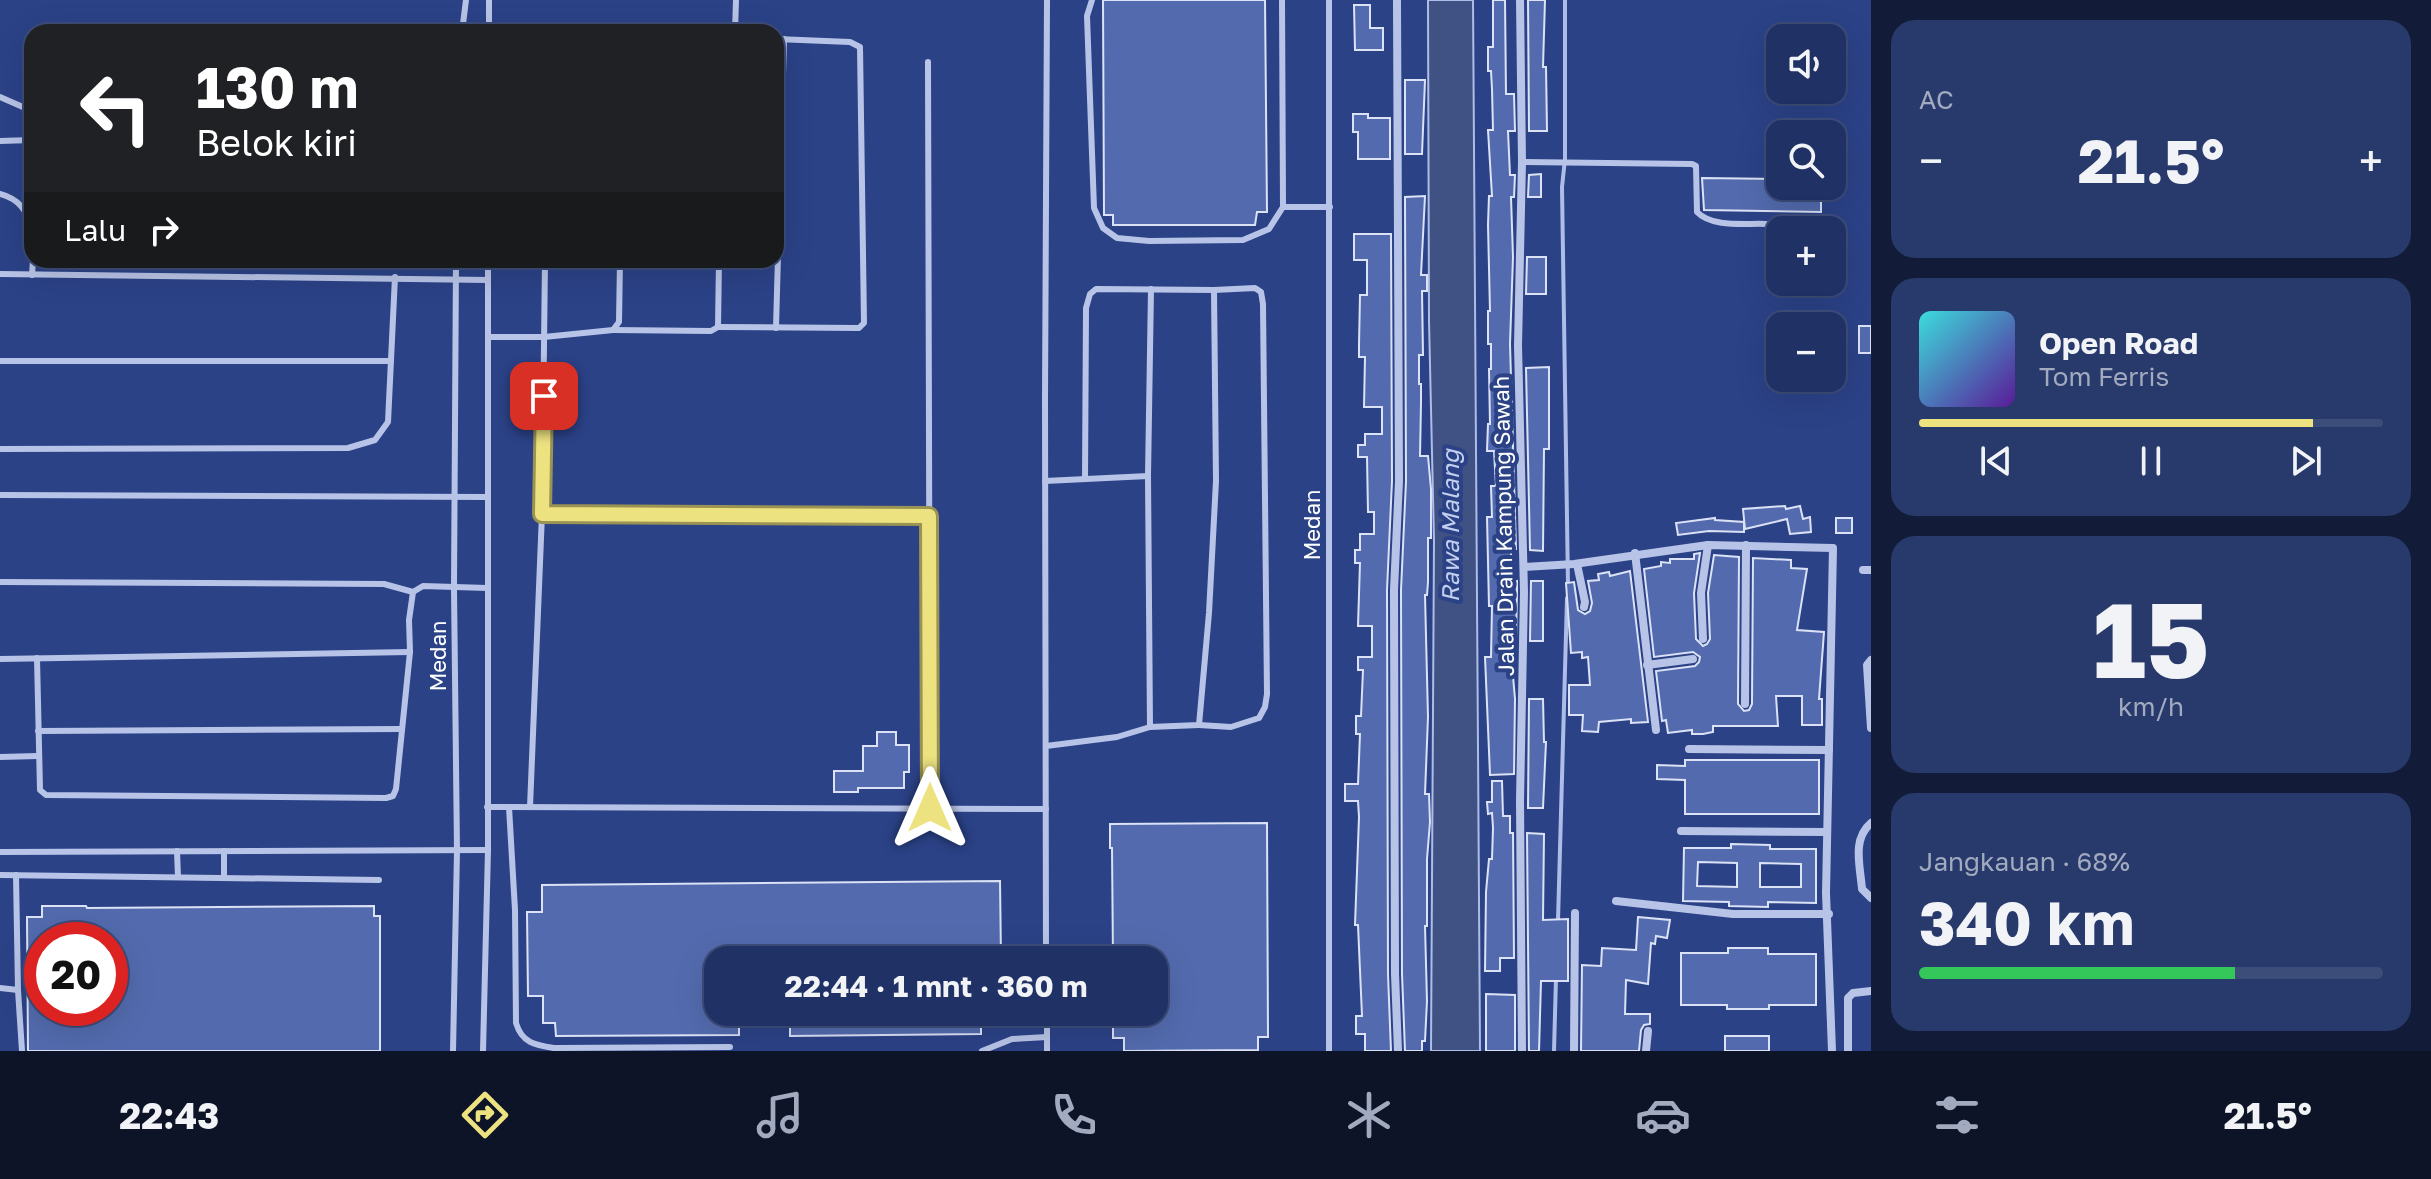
<!DOCTYPE html>
<html lang="id">
<head>
<meta charset="utf-8">
<style>
	:root { --surface:#203265; --page:#283a6b; --text:#f1f3f6; --muted:#a2aabf; --line:#3d4d79; --accent:#ede280 }
	body { margin:0; font-family:"Golos Text",sans-serif; background:var(--page); color:var(--text); height:100vh; display:flex; flex-direction:column; font-size:30px; white-space:nowrap }
	* { box-sizing:border-box; margin:0 }
	p { font-size:26px; color:var(--muted) }
	.icon { flex:none; width:44px; height:44px; fill:none; stroke:currentColor; stroke-width:2; stroke-linecap:round; stroke-linejoin:round }
	.map { position:relative; flex:1; overflow:hidden }
	.sheet { display:flex; flex-direction:column; gap:20px; padding:20px; background:#121c38; width:560px }
	.sheet>* { flex:none }
	.hud { position:absolute; left:24px; top:24px; width:760px; height:244px; border-radius:24px; box-shadow:0 8px 32px #0002,0 0 0 2px var(--line); background:#202124; color:#fff; overflow:hidden }
	.fabs { position:absolute; left:1766px; top:24px; display:grid; gap:16px }
	.fabs a { display:grid; place-items:center; width:80px; height:80px; border-radius:16px; background:var(--surface); box-shadow:0 8px 32px #0002,0 0 0 2px var(--line); font-size:40px }
	.speed { position:absolute; left:24px; top:922px; display:flex; gap:16px; font-size:40px; font-weight:700; text-align:center }
	.speed>* { display:grid; place-content:center; width:104px; height:104px; border-radius:50%; background:var(--surface); box-shadow:0 8px 32px #0002,0 0 0 2px var(--line); line-height:1 }
	.speed .limit { border:12px solid #d22; background:#fff; color:#111 }
	.pin { position:absolute; display:grid; place-items:center; width:68px; height:68px; color:#fff; margin:-34px; border-radius:16px; box-shadow:0 4px 12px #0006 }
	.me { position:absolute; width:88px; margin:-44px; rotate:0deg; stroke-linejoin:round; filter:drop-shadow(0 0 6px #0008) }
	.turn { display:flex; align-items:center; gap:28px; height:168px; padding:0 40px; font-size:36px }
	.turn .icon { width:104px; height:104px; stroke-width:2.5 }
	.turn b { display:block; font-size:56px; line-height:68px }
	.then { display:flex; align-items:center; height:76px; padding:0 40px; background:#0003; gap:16px; font-size:30px }
	.big { font-size:60px; font-weight:700; line-height:1.1 }
	.sheet .tile { flex:1; display:flex; flex-direction:column; justify-content:center; gap:12px; min-width:0; padding:0 28px; border-radius:24px; background:var(--page) }
	.sheet .dial { align-items:center; gap:0 }
	.dial b { font-size:104px; line-height:1 }
	.song { display:flex; align-items:center; gap:24px }
	.cover { width:96px; height:96px; border-radius:12px; background:linear-gradient(135deg,hsl(180 70% 55%),hsl(270 70% 35%)) }
	.played { height:8px; border-radius:4px; background:linear-gradient(90deg,var(--accent) 85%,var(--line) 85%) }
	.keys { display:flex; justify-content:space-around; direction:ltr }
	.heat { display:flex; justify-content:space-between; align-items:center; font-size:44px; direction:ltr }
	.charge { height:12px; border-radius:6px; background:linear-gradient(90deg,#34c759 68%,var(--line) 0) }
	.trip { position:absolute; left:704px; top:946px; width:464px; height:80px; border-radius:24px; background:var(--surface); box-shadow:0 8px 32px #0002,0 0 0 2px var(--line); font-weight:700; line-height:80px; text-align:center }
	.tabs { display:flex; height:128px; justify-content:space-around; align-items:center; background:#0d1428; color:var(--muted) }
	.tabs .icon { width:56px; height:56px }
	.tabs .active { color:var(--accent) }
	.tabs b { font-size:36px; color:var(--text) }
	main { display:flex; flex:1; min-height:0 }
	.map>svg:first-child { display:block }
</style>
</head>
<body>
<main>
<div class="map">
<svg width="1871" height="1051" viewBox="0 0 1871 1051">
	<rect width="100%" height="100%" fill="#2b4287"/>
	<!-- water -->
	<path fill="#405183" stroke="#adbde7" stroke-width="2" d="M1428,0H1473L1480,1051H1431L1434,541L1429,321Z"/>
	<g fill="none" stroke-linecap="round" stroke-linejoin="round">
		<!-- stream -->
		<g stroke="#adbde7" stroke-width="4">
			<path d="M1565,0V159L1562,187L1568,585"/>
			<path d="M1558,921L1567,598"/>
			<path d="M1554,1051L1556,978"/>
		</g>
	</g>
	<!-- building -->
	<g fill="#536bae" stroke="#dbe2f6" stroke-width="2" fill-rule="evenodd">
		<path d="M1103,0H1265L1267,212H1257L1255,225H1113V215H1104Z"/>
		<path d="M1493,0H1505L1506,94H1514L1515,131H1508L1510,175H1515L1514,197H1511L1513,257L1510,344L1516,549H1511V582L1517,581V592L1516,641H1512L1511,653L1515,699L1514,774L1490,775L1485,657H1491L1492,606H1489L1487,517H1492L1491,486H1496L1494,451H1487L1488,424H1490L1489,369H1491V344H1488V311H1490L1488,225L1489,196H1492L1488,130H1493L1492,89L1491,71H1488V47H1493Z"/>
		<path d="M1528,0H1545L1543,67H1546L1547,131H1529Z"/>
		<path d="M1354,5H1370V28H1383V50H1355Z"/>
		<path d="M1405,80H1425L1422,154H1405Z"/>
		<path d="M1353,114H1368V118H1390V159H1358V132H1353Z"/>
		<path d="M1541,174V197H1528L1529,175Z"/>
		<path d="M1702,178L1780,179V186H1821V212L1704,210Z"/>
		<path d="M1425,196L1421,275H1427V291H1422L1423,355H1419V384H1421V402L1420,456H1428L1431,489V538H1428V582L1427,595H1425L1428,717L1425,794H1429L1430,822L1427,859V926H1425L1427,1001L1425,1041H1422V1051H1405L1402,974L1401,590L1406,481L1405,197Z"/>
		<path d="M1354,234H1391L1392,481L1387,590L1388,974L1391,1051H1365V1034H1356V1016H1362L1358,925H1355L1359,817L1358,801H1345V784H1358L1360,734H1356V716H1361L1363,670H1358V657H1372V626H1358L1360,563H1355V550H1360V534H1374V512H1368L1367,457H1358V445H1365V434H1382V407H1364L1365,357H1359V345L1360,295H1367V260H1354Z"/>
		<path d="M1527,257H1546V294H1526Z"/>
		<rect x="1859" y="326" width="12" height="27"/>
		<path d="M1549,367V449H1544L1543,551L1530,550L1526,368Z"/>
		<path d="M1785,506L1786,509L1800,506L1803,519L1810,517L1811,532L1790,534L1787,519L1745,529L1743,509Z"/>
		<path d="M1715,518V520L1744,522V532L1709,531L1678,535L1676,523Z"/>
		<rect x="1836" y="518" width="16" height="15"/>
		<path d="M1700,553L1694,593L1696,639L1703,646L1707,644L1710,639L1708,593L1714,555L1739,557L1738,704L1744,711L1749,710L1752,704L1753,558L1791,560V568L1807,569L1797,630L1824,632L1819,699H1822V725H1802V696H1776L1778,726H1713V732L1703,734H1692V730L1668,733L1666,720L1662,721L1656,671L1695,666L1699,662L1700,657L1693,652L1654,657L1644,569L1661,566V562L1670,563V559H1694V554Z"/>
		<path d="M1630,571L1648,722L1631,723V719L1599,722L1598,732L1582,731L1583,715H1569V685H1590L1588,657L1582,658V652L1571,653L1566,583L1574,582L1578,610L1585,614L1590,611L1592,603L1588,581L1599,580L1598,574L1609,572L1610,576Z"/>
		<path d="M1531,581H1543V641H1530Z"/>
		<path d="M1529,699H1543L1544,742H1546L1543,808H1528Z"/>
		<path d="M877,732H896V745H909V772H904V788H858V792H834V771H863V746H877Z"/>
		<path d="M1685,760H1819V814H1685V780L1657,779V765L1685,766Z"/>
		<path d="M1492,781H1502L1503,816H1510V833H1513L1514,958H1500V971H1485L1486,892L1489,859H1492L1493,828L1492,813L1488,814L1487,802H1492Z"/>
		<path d="M1267,823L1268,1037H1258V1050L1124,1051V1038H1113V1012H1154V960H1113L1112,848H1110V824Z"/>
		<path d="M1527,833L1544,834L1543,920L1568,919V981H1541L1539,1051H1529Z"/>
		<path d="M1731,844L1770,845V849H1816V903L1768,902V907L1729,906V902L1683,901L1684,848H1731ZM1698,862L1737,863V887L1697,886ZM1760,863L1801,864V887H1760Z"/>
		<path d="M1000,881L1001,960H718V1012H739V1035L556,1036L555,1023H543V996H528L527,912H542V885Z"/>
		<path d="M42,906H86L87,908L374,906V916H380V1051H28L27,917H42ZM42,940H110V1008H42Z"/>
		<path d="M1638,917L1670,920L1667,938L1656,936L1655,944L1651,943L1648,984L1626,980L1625,1014H1650V1024L1644,1025L1641,1030L1639,1051H1581L1582,965L1601,966L1602,948L1636,950Z"/>
		<path d="M1728,948H1768V954H1816V1005H1769V1009H1727V1005H1681V953H1728Z"/>
		<path d="M1486,994L1515,995V1051H1486Z"/>
		<path d="M790,1012H981V1034L790,1036Z"/>
		<rect x="1725" y="1036" width="44" height="15"/>
	</g>
	<g fill="none" stroke-linecap="round" stroke-linejoin="round">
		<!-- lane -->
		<g stroke="#b8c4e7" stroke-width="6">
			<path d="M1092,0L1087,16L1094,208L1103,228L1117,238L1149,241L1243,240L1269,229L1283,207L1282,0"/>
			<path d="M462,32L466,0"/>
			<path d="M489,32V0"/>
			<path d="M735,32L736,0"/>
			<path d="M928,62L930,808"/>
			<path d="M0,97L32,111"/>
			<path d="M0,141L32,140"/>
			<path d="M1522,162L1692,164L1696,166L1697,212C1712,228 1746,223 1766,224"/>
			<path d="M0,194C19,199 28,211 32,230"/>
			<path d="M1283,207H1330"/>
			<path d="M0,274L488,280"/>
			<path d="M32,275L33,260"/>
			<path d="M718,327L859,328L864,323L860,47L850,42L776,39"/>
			<path d="M776,328L784,39"/>
			<path d="M613,330L711,331L718,327L719,260"/>
			<path d="M488,337H544L613,330L619,322L620,260"/>
			<path d="M0,361H391"/>
			<path d="M0,449L348,448L375,440L388,422L395,277"/>
			<path d="M1148,476L1150,727"/>
			<path d="M1045,481L1148,476L1151,289"/>
			<path d="M0,495L487,497"/>
			<path d="M542,514L929,516"/>
			<path d="M0,582L384,584L413,592"/>
			<path d="M37,658L40,790L46,795L386,798L393,796L396,789L410,652L409,620L413,592L423,586L487,588"/>
			<path d="M0,659L410,652"/>
			<path d="M1199,725L1231,727L1259,718L1265,707L1267,694L1263,304L1261,292L1255,288L1214,290"/>
			<path d="M38,731L402,729"/>
			<path d="M1046,746L1117,737L1150,727L1199,725L1209,613L1216,481L1214,290L1096,289L1090,294L1086,308L1085,479"/>
			<path d="M0,757L38,756"/>
			<path d="M487,807L1046,809"/>
			<path d="M509,807L515,910L516,1023C522,1043 535,1045 554,1048L730,1047"/>
			<path d="M530,807L542,514L545,260"/>
			<path d="M177,851L178,877"/>
			<path d="M224,851V878"/>
			<path d="M0,852L488,850"/>
			<path d="M0,875L379,880"/>
			<path d="M16,875L18,990"/>
			<path d="M1046,960L1045,397L1047,0"/>
			<path d="M0,988L18,990L22,1051"/>
			<path d="M1047,1012V1051"/>
			<path d="M453,1051L457,851L454,588L456,260"/>
			<path d="M483,1051L488,850V260"/>
			<path d="M982,1051L1012,1039L1047,1037"/>
			<path d="M1329,1051V0"/>
		</g>
		<!-- street -->
		<g stroke="#b8c4e7" stroke-width="8">
			<path d="M1397,0L1399,481L1394,590L1395,974L1398,1051"/>
			<path d="M1520,0L1522,162L1518,346L1524,592L1520,801L1522,1051"/>
			<path d="M1635,553L1656,730"/>
			<path d="M1577,564L1585,602L1584,607"/>
			<path d="M1524,567L1574,564L1708,545L1833,548L1826,893L1832,1051"/>
			<path d="M1863,570H1871"/>
			<path d="M1703,639L1701,593L1708,545"/>
			<path d="M1871,660L1867,665L1871,728"/>
			<path d="M1647,665L1693,659"/>
			<path d="M1745,704L1746,545"/>
			<path d="M1689,749L1829,750"/>
			<path d="M1871,823C1852,839 1860,865 1862,889L1871,898"/>
			<path d="M1681,831L1827,832"/>
			<path d="M1616,901L1733,914H1829"/>
			<path d="M1574,1051L1575,913"/>
			<path d="M1646,1051L1648,1031"/>
			<path d="M1848,1051V998L1853,993L1871,991"/>
		</g>
	</g>
	<g fill="none" stroke-linecap="round" stroke-linejoin="round">
		<!-- route casing -->
		<g stroke="#9a9353" stroke-width="20">
			<path id="route" d="M544,396L542,514L929,516L930,808"/>
		</g>
		<!-- route -->
		<use href="#route" stroke="#ede280" stroke-width="14"/>
	</g>
	<g text-anchor="middle" dominant-baseline="central" stroke-width="8" stroke-linejoin="round" paint-order="stroke">
		<!-- street labels -->
		<g font-size="22" fill="#fff" stroke="#2b4287">
			<text transform="translate(1311 525) rotate(-90)">Medan</text>
			<text transform="translate(1503 526) rotate(-91)">Jalan Drain Kampung Sawah</text>
			<text transform="translate(437 656) rotate(-90)">Medan</text>
		</g>
		<!-- water labels -->
		<g font-size="24" font-style="italic" fill="#c3cfef" stroke="#2b4287">
			<text transform="translate(1449 526) rotate(-90)">Rawa Malang</text>
		</g>
	</g>
</svg>
<div class="fabs">
<a><svg class="icon" aria-label="sound" viewBox="0 0 24 24"><path d="M4 9h4l5-4v14l-5-4H4zM17 9q2 3 0 6"/></svg></a>
<a><svg class="icon" aria-label="search" viewBox="0 0 24 24"><circle cx="10" cy="10" r="6"/><path d="M15 15l6 6"/></svg></a>
<a>+</a>
<a>−</a>
</div>
<div class="speed"><div class="limit">20</div></div>
<div class="pin" style="left:544px;top:396px;background:#d93025"><svg class="icon" aria-label="arrive" viewBox="0 0 24 24"><path d="M6 21V4h12l-3 4 3 4H6"/></svg></div>
<svg class="me" style="left:930px;top:808px" viewBox="-20 -20 40 40"><path d="M0-17L14 15 0 8-14 15z" fill="#ede280" stroke="#fff" stroke-width="4"/></svg>
<div class="trip">22:44 · 1 mnt · 360 m</div>
<div class="hud">
<div class="turn"><svg class="icon" aria-label="left" viewBox="0 0 24 24"><path d="M17 20v-9H6M10 6l-5 5 5 5"/></svg><div><b>130 m</b>Belok kiri</div></div>
<div class="then">Lalu<svg class="icon" aria-label="right" viewBox="0 0 24 24"><path d="M7 20v-9h11M14 6l5 5-5 5"/></svg></div>
</div>
</div>
<section class="sheet">
<div class="tile"><p>AC</p>
<div class="heat"><a>−</a><b class="big">21.5°</b><a>+</a></div>
</div>
<div class="tile">
<div class="song"><i class="cover"></i><div><b>Open Road</b><p>Tom Ferris</p></div></div>
<div class="played"></div>
<div class="keys"><svg class="icon" aria-label="previous" viewBox="0 0 24 24"><path d="M18 5L8 12l10 7zM5 5v14"/></svg><svg class="icon" aria-label="pause" viewBox="0 0 24 24"><path d="M8 5v14M16 5v14"/></svg><svg class="icon" aria-label="next" viewBox="0 0 24 24"><path d="M6 5l10 7-10 7zM19 5v14"/></svg></div>
</div>
<div class="tile dial"><b>15</b><p>km/h</p></div>
<div class="tile"><p>Jangkauan · 68%</p><b class="big">340 km</b><div class="charge"></div></div>
</section>
</main>
<nav class="tabs">
<b>22:43</b>
<svg class="icon active" aria-label="directions" viewBox="0 0 24 24"><path d="M12 3l9 9-9 9-9-9zM9 14v-3h6M13 9l2 2-2 2"/></svg>
<svg class="icon" aria-label="music" viewBox="0 0 24 24"><path d="M9 18V5l10-2v13"/><circle cx="6" cy="18" r="3"/><circle cx="16" cy="16" r="3"/></svg>
<svg class="icon" aria-label="phone" viewBox="0 0 24 24"><path d="M5 4h4l2 5-3 2q2 4 5 5l2-3 5 2v4C11 20 4 13 5 4z"/></svg>
<svg class="icon" aria-label="climate" viewBox="0 0 24 24"><path d="M12 3v18M4 7l16 10M4 17L20 7"/></svg>
<svg class="icon" aria-label="car" viewBox="0 0 24 24"><path d="M5 17H2v-5l4-1 3-4h7l3 4 3 1v5h-3M9 17h6M6 11h13"/><circle cx="7" cy="17" r="2"/><circle cx="17" cy="17" r="2"/></svg>
<svg class="icon" aria-label="filters" viewBox="0 0 24 24"><path d="M4 7h16M4 17h16"/><circle cx="9" cy="7" r="2"/><circle cx="15" cy="17" r="2"/></svg>
<b>21.5°</b>
</nav>
</body>
</html>
